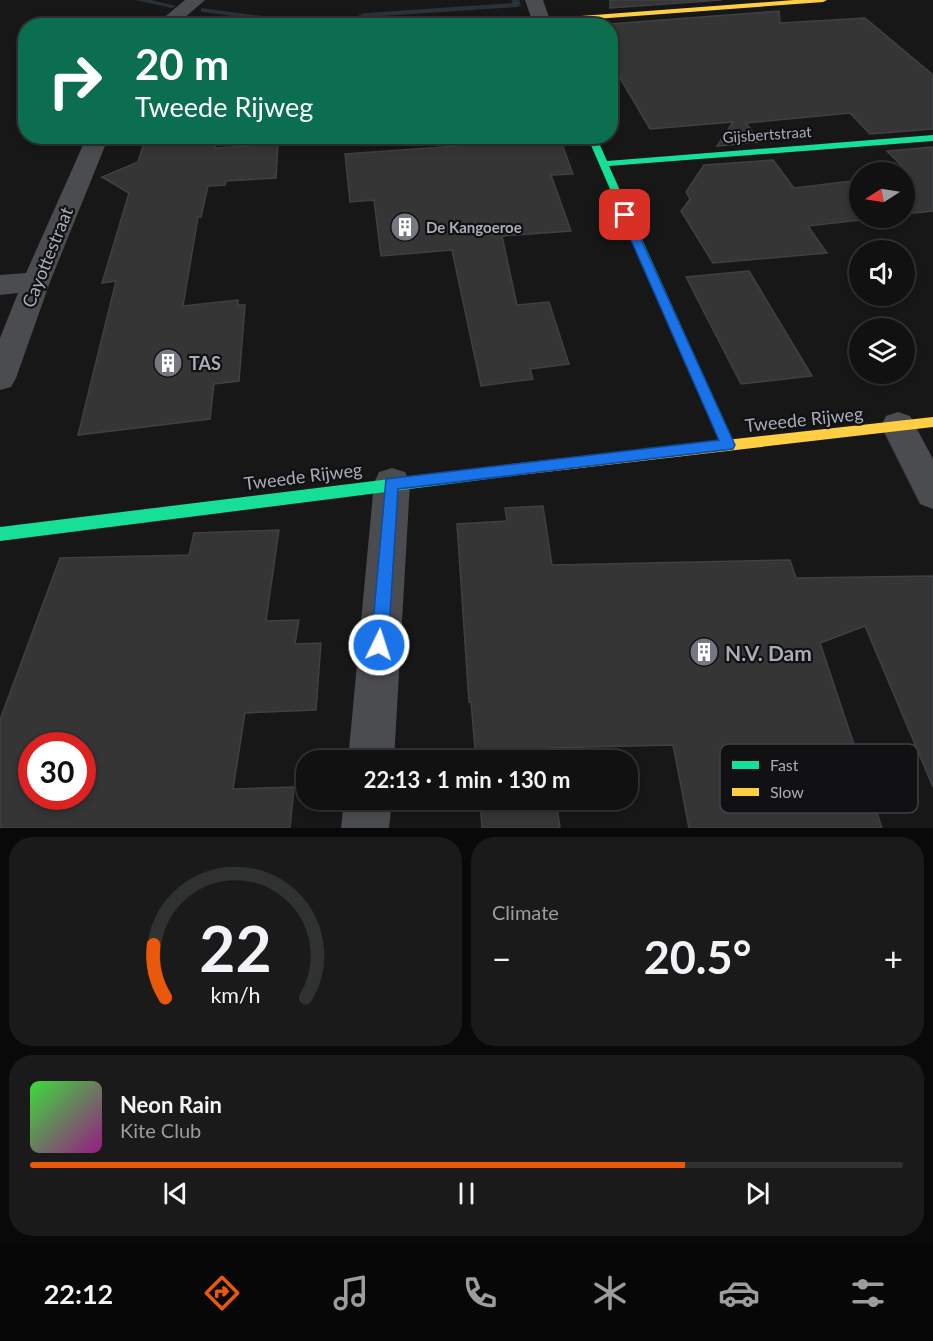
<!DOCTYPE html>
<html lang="en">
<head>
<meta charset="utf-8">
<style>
	:root { --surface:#111; --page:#1a1a1a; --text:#f1f3f6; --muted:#9c9d9f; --line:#303131; --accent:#ea580c }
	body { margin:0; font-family:Lato,sans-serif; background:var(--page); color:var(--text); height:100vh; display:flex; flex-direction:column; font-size:22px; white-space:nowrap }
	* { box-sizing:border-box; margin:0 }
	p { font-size:20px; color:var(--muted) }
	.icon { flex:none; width:33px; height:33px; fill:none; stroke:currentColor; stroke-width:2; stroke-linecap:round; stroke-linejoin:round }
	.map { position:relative; height:828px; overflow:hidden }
	.panel { display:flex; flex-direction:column; gap:9px; padding:9px; background:#090909; flex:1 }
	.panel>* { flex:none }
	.banner { position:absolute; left:18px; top:18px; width:600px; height:126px; border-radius:24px; box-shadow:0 3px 9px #0003,0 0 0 2px var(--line); background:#0b6e4f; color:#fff; overflow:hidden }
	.needle { width:39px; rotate:258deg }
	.fabs { position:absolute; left:849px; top:162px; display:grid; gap:12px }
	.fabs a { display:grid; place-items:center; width:66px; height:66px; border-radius:50%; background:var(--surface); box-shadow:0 3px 9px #0003,0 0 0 2px var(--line); font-size:30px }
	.speed { position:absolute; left:18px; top:732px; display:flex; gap:12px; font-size:30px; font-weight:700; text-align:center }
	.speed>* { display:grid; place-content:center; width:78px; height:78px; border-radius:50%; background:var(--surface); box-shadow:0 3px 9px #0003,0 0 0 2px var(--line); line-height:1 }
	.speed .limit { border:9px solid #d22; background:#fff; color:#111 }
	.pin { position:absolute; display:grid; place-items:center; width:51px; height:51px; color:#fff; margin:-26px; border-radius:12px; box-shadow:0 3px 9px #0006 }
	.me { position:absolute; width:66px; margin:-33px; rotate:4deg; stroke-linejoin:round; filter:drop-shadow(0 0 4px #0008) }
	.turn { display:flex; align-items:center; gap:21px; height:126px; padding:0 18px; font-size:27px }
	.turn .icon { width:78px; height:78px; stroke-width:2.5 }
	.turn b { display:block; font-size:42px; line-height:51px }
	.big { font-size:45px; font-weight:700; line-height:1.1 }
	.panel .widget { flex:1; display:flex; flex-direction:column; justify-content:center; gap:9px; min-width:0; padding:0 21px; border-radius:24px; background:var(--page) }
	.panel .dial { align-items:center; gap:0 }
	.dial svg { height:156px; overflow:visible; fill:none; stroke:var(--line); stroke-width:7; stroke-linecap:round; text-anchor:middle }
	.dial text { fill:var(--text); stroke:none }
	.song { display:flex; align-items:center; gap:18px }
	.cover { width:72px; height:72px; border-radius:9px; background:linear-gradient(135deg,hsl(120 70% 55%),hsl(310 70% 35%)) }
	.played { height:6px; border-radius:3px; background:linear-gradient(90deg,var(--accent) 75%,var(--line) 75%) }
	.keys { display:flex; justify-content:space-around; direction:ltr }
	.heat { display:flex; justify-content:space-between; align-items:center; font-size:33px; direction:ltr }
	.panel .tiles { flex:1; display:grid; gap:9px; grid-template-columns:1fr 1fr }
	.widget:last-child { grid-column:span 2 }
	.trip { position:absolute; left:296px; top:750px; width:342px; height:60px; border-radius:24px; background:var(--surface); box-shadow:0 3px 9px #0003,0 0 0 2px var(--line); font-weight:700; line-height:60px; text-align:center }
	.dock { display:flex; height:96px; justify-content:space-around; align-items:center; background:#070707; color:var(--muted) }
	.dock .icon { width:42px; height:42px }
	.dock .on { color:var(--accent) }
	.dock b { font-size:27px; color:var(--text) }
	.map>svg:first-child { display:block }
</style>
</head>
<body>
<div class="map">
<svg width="933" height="828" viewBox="0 0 933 828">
	<rect width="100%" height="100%" fill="#171717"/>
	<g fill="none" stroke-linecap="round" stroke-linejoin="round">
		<!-- stream -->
		<g fill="#2a3239" fill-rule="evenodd">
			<path d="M135,0H151L176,6L172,8Z"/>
			<path d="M511,0H519L521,5L517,7L366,17L344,26H333L365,13L513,3Z"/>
			<path d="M201,8L321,24L324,26H301L204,12H201Z"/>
		</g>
	</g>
	<!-- building -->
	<g fill="#353536" stroke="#3f4043" stroke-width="1.5" fill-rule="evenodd">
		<path d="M610,0H722L610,8Z"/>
		<path d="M779,11L780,23L865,18L933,75V129L870,134L850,113L746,123L760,142L717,146L733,122L650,129L610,61V24Z"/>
		<path d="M146,136H217L215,148L278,144L276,178L226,181L225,185L208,186L201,217H198L183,306L238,300V305H245L239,381L214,384L210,419L78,435L116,281L102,283L129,193L102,177L138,162Z"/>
		<path d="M510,136H559L573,174L551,175L571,231L502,236L517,305L549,302L569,364L530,369L533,379L481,386L452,250L381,256L374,200L350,202L345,154L512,142Z"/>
		<path d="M933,147V211L904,214V175L910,174L887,151Z"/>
		<path d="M773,160L794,188L860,180V218H878L808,226L827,253L713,263L681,211L690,199L686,192L704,165Z"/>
		<path d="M749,271L812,376L741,384L686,277Z"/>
		<path d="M543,506L552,565L790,560L796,578L933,576V787L865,626L820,643L882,828H689L673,745L549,748L551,760H476L471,702H469L457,524L507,521L505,508Z"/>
		<path d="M279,530L266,621L299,620L295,644L321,643L316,710L245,713L233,789L294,787L290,828H0V720L60,558L189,555L194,533ZM32,746H82V796H32Z"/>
		<path d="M480,800H556L560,828H482Z"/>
	</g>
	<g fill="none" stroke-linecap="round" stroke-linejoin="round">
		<!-- lane -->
		<g fill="#4b4c50" fill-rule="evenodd">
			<path d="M170,15L209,22L215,26H184L165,22L163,19L165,16Z"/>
			<path d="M541,17L546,18L548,21L546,24L463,26L469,22Z"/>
		</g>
		<!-- street -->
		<g fill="#4b4c50" fill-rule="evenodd">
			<path d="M185,0H205L175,26H154Z"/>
			<path d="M525,0H543L552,26H534Z"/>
			<path d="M87,136H109L50,282L16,378L11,387L0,390V338L18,293L0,295V275L26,273Z"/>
			<path d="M898,412L910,416L933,459V509L920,504L881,426L886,416Z"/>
			<path d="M392,468L405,472L410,483L394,760H348L374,483L379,472Z"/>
			<path d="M344,800H392L389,828H341Z"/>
		</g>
		<!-- fast -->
		<g fill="#16e098" fill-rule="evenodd">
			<path d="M933,135V141L609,166L735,445L733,449L728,451L723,449L587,136H596L607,161Z"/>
			<path d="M520,463L525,465L527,469L525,473L520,475L0,541V527Z"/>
		</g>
		<!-- slow -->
		<g fill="#ffcf43" fill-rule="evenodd">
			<path d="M794,0H827L823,2L541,23L537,21L541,19Z"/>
			<path d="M933,417V427L520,475L515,473L513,469L515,465L520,463Z"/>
		</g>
	</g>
	<!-- route -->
	<path fill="#1a73e8" stroke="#114b97" stroke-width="1.5" d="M625,212L630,215L735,445L733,449L398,489L388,645L385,651L379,654L373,651L371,645L386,479L719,440L620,215Z"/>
	<!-- icons -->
	<defs>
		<g id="building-disc" transform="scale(1.5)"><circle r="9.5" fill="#757880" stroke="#111113"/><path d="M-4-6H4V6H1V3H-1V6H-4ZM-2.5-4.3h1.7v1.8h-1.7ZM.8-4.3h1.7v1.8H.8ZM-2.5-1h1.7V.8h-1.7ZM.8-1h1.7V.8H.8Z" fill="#fff"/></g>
	</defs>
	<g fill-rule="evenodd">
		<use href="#building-disc" x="405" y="227"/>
		<use href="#building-disc" x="168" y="363"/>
		<use href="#building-disc" x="704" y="652"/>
	</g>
	<g text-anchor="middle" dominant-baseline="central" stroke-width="4.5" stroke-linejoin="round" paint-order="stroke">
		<!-- far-street labels -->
		<g font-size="15" fill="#a8adb8" stroke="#111113">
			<text transform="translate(767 134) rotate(-4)">Gijsbertstraat</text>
		</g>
		<!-- far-poi labels -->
		<g font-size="15" font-weight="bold" fill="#a8adb8" stroke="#111113" text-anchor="start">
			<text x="426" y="227">De Kangoeroe</text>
		</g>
		<!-- street labels -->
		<g font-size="18" fill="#a8adb8" stroke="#111113">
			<text transform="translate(47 257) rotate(-68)">Cayottestraat</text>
			<text transform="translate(804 419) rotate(-6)">Tweede Rijweg</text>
			<text transform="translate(303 476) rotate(-7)">Tweede Rijweg</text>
		</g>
		<!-- poi labels -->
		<g font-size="18" font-weight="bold" fill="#a8adb8" stroke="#111113" text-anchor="start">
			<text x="189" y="363">TAS</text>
		</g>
		<!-- near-poi labels -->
		<g font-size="21" font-weight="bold" fill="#a8adb8" stroke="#111113" text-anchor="start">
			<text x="725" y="652">N.V. Dam</text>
		</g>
	</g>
	<!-- legend -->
	<rect x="720" y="744" width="198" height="69" rx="9" fill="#111113" stroke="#3e4045" stroke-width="1.5"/>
	<rect x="732" y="761" width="27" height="8" fill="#16e098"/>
	<rect x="732" y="788" width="27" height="8" fill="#ffcf43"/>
	<g font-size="16" fill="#a8adb8">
		<text x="770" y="771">Fast</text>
		<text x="770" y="798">Slow</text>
	</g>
</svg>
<div class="fabs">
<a><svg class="needle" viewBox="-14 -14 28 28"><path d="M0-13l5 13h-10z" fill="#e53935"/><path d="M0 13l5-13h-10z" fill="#9c9d9f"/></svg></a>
<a><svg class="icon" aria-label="sound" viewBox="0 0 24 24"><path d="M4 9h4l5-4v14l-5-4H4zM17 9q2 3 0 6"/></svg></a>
<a><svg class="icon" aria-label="layers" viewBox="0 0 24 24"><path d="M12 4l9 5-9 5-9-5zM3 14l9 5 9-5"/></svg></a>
</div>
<div class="speed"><div class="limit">30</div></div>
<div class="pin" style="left:625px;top:215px;background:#d93025"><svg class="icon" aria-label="arrive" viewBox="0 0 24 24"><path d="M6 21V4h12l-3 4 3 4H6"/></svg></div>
<svg class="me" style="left:379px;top:645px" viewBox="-20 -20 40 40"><circle r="17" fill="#1a73e8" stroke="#fff" stroke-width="3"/><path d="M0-11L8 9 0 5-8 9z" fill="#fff"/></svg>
<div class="trip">22:13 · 1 min · 130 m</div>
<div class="banner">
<div class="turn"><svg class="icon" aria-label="right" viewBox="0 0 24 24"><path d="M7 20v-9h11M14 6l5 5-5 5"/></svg><div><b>20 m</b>Tweede Rijweg</div></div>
</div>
</div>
<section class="panel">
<div class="tiles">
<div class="widget dial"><svg viewBox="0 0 100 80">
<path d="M14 69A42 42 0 1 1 86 69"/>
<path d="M14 69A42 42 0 0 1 8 42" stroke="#ea580c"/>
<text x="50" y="56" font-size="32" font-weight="700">22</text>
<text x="50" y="72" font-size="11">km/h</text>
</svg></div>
<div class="widget"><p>Climate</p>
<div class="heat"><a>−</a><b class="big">20.5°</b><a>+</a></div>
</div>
<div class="widget">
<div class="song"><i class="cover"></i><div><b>Neon Rain</b><p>Kite Club</p></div></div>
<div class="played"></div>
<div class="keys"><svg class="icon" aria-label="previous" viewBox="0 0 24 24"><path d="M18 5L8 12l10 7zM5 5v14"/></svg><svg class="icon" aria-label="pause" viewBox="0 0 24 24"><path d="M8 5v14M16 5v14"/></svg><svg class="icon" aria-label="next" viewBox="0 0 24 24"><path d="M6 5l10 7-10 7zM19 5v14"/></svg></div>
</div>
</div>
</section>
<nav class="dock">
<b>22:12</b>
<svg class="icon on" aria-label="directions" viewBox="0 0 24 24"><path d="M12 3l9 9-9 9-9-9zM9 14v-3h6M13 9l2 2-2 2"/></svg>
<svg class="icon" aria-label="music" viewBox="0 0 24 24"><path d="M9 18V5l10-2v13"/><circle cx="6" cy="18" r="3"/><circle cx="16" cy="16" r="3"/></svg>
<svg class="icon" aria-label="phone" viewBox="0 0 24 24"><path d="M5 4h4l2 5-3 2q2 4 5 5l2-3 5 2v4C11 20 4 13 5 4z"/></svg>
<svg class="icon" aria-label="climate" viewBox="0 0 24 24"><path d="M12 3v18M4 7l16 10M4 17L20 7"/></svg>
<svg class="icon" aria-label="car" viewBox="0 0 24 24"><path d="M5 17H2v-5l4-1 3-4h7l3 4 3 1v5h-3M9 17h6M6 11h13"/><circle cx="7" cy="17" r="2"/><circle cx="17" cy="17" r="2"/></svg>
<svg class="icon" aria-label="filters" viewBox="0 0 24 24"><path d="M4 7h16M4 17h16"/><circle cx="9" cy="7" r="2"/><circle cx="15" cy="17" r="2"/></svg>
</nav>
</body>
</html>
